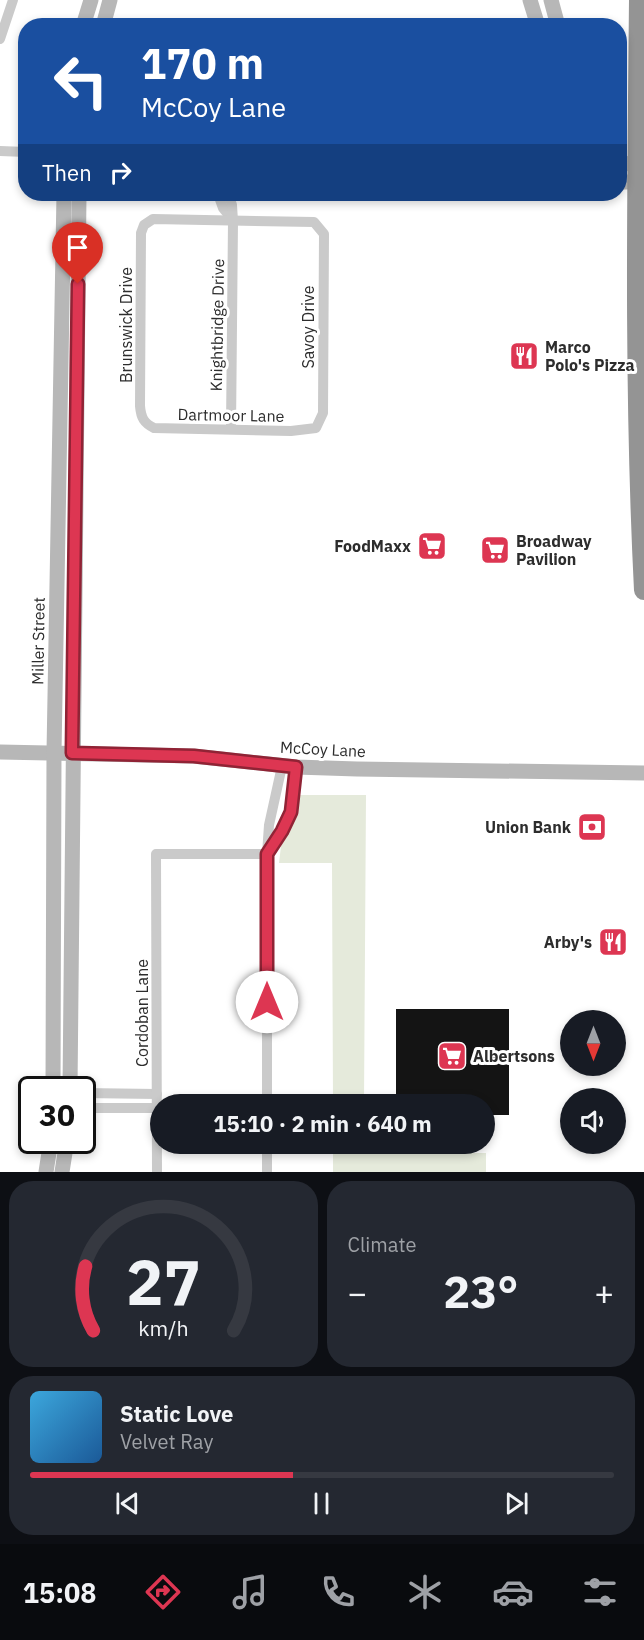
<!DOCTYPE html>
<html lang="en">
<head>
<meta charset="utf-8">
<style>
	:root { --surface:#171b24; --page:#242831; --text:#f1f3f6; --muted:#9ea1a6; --line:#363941; --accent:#dd3652 }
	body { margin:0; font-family:"IBM Plex Sans",sans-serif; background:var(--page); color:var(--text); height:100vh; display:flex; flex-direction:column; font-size:22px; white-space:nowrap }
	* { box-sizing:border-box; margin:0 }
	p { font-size:20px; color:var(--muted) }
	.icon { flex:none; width:33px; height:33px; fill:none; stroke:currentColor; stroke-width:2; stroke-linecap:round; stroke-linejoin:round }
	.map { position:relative; height:1172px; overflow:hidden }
	.sheet { display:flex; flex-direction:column; gap:9px; padding:9px; background:#0d0f14; flex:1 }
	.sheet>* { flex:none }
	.guide { position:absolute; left:18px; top:18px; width:609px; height:183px; border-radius:24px; box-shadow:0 3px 9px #0003; background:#1a4fa0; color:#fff; overflow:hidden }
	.needle { width:39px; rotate:180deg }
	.buttons { position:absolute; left:560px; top:1010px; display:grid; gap:12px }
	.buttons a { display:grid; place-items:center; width:66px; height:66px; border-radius:50%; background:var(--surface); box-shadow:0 3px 9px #0003; font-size:30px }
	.speed { position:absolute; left:18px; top:1076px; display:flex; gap:12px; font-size:30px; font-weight:700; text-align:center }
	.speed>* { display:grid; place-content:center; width:78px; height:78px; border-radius:50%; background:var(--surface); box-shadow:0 3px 9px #0003; line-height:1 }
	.speed .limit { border:3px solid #111; border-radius:9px; background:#fff; color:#111 }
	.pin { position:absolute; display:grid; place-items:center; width:51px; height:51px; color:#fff; margin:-62px -26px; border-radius:50% 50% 50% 0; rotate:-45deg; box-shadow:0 0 6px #0007 }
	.pin .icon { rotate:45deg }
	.me { position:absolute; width:66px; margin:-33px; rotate:0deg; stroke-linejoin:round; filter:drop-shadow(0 0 4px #0008) }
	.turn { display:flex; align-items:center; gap:21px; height:126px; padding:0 24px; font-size:27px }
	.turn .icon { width:78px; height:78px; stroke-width:2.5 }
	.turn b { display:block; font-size:42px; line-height:51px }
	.then { display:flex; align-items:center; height:57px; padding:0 24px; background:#0003; gap:12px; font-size:22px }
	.big { font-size:45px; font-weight:700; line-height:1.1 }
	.sheet .widget { flex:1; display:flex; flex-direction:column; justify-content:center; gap:9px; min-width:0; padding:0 21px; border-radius:24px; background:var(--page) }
	.sheet .dial { align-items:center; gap:0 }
	.dial svg { height:156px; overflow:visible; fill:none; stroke:var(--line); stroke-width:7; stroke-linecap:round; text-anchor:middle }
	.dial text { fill:var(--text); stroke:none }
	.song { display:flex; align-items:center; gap:18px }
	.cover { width:72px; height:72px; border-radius:9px; background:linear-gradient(135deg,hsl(200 70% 55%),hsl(210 70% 35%)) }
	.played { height:6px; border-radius:3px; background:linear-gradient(90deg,var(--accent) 45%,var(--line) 45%) }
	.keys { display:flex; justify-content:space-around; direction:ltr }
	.heat { display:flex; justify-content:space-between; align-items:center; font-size:33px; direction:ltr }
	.sheet .tiles { flex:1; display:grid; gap:9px; grid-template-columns:1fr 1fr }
	.widget:last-child { grid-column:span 2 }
	.trip { position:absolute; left:150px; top:1094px; width:345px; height:60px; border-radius:30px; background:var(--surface); box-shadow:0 3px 9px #0003; font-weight:700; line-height:60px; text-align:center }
	.tab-bar { display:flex; height:96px; justify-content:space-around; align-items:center; background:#090b0e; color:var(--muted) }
	.tab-bar .icon { width:42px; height:42px }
	.tab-bar .current { color:var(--accent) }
	.tab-bar b { font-size:27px; color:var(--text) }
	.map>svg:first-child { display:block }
</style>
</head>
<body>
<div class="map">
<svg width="644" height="1172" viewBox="0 0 644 1172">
	<rect width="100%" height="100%" fill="#fff"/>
	<!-- green -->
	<g fill="#e5eadb">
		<path d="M300,795H366L364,1104H333L332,863H279L281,846L297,814Z"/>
		<path d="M333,1143H364V1153H486V1172H333Z"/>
	</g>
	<!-- building -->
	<path fill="#141414" d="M396,1009H509V1115H484V1104H396Z"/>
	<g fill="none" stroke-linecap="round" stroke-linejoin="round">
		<!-- street -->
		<g stroke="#cacaca" stroke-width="10">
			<path d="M0,39L13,0"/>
			<path d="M0,151L26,152"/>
			<path d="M218,194L223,208L232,219"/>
			<path d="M228,194L232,205L233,221L231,429"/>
			<path d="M153,219L314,222L324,234L323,413L316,428L291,431L154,428C144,423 141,418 140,406L141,233L144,225Z"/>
			<path d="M267,853C290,821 293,806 296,767"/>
			<path d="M82,1093L157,1094"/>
			<path d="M267,1104V854L269,825L282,766"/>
			<path d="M82,1108H157"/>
			<path d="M267,1143V1172"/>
			<path d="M157,1172L156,854H267"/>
		</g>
		<!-- secondary -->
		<g stroke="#b7b7b7" stroke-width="15">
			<path d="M530,0L538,26"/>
			<path d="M551,0L558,26"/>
			<path d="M83,26L91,0"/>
			<path d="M103,26L110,0"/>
			<path d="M620,163L644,165"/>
			<path d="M620,182H637L644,179"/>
			<path d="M0,752L193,756L296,767L357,769L644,773"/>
			<path d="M53,1089L54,752L64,194"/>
			<path d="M70,1089L79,194"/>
			<path d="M46,1172L51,1140"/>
			<path d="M62,1172L67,1140"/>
		</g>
		<!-- highway -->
		<path stroke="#949494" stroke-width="20" d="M639,0C637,197 634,394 644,590"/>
	</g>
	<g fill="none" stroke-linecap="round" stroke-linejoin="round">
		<!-- route casing -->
		<g stroke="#902335" stroke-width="15">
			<path id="route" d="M78,284L72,753L194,756L296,767L291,812L282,831L267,854V1002"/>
		</g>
		<!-- route -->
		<use href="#route" stroke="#dd3652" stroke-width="10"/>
	</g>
	<!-- icons -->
	<defs>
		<g id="restaurant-square" transform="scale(1.5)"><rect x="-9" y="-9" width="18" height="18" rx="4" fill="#dd3652" stroke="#fff"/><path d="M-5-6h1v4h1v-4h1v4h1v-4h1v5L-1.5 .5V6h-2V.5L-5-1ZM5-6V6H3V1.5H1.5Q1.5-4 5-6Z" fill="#fff"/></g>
		<g id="supermarket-square" transform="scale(1.5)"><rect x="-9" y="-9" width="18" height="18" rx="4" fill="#dd3652" stroke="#fff"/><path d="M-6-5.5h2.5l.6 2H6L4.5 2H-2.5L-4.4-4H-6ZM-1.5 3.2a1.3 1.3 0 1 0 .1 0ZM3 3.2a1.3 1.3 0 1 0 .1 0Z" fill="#fff"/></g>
		<g id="bank-square" transform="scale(1.5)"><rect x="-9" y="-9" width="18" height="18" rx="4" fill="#dd3652" stroke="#fff"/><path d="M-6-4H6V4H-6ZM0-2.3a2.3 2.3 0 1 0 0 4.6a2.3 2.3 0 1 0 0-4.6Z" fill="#fff"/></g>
	</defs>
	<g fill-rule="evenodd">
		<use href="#restaurant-square" x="524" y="356"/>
		<use href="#supermarket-square" x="432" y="546"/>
		<use href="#supermarket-square" x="495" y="550"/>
		<use href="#bank-square" x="592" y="827"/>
		<use href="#restaurant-square" x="613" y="942"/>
		<use href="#supermarket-square" x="452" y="1056"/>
	</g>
	<g text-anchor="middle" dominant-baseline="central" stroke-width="6" stroke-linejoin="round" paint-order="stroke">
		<!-- street labels -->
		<g font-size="16" fill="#2d2d2d" stroke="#fff">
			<text transform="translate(126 325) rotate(-90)">Brunswick Drive</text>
			<text transform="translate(217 325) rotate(-89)">Knightbridge Drive</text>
			<text transform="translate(308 327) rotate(-90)">Savoy Drive</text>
			<text transform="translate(231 415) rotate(1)">Dartmoor Lane</text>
			<text transform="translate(38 641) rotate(-89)">Miller Street</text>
			<text transform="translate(323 749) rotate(3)">McCoy Lane</text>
			<text transform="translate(142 1013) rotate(-90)">Cordoban Lane</text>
		</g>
		<!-- poi labels -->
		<g font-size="16" font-weight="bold" fill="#2d2d2d" stroke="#fff" text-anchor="start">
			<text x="545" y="347">Marco<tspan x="545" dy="18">Polo's Pizza</tspan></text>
			<text x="516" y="541">Broadway<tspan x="516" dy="18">Pavilion</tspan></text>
			<text x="411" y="546" text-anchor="end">FoodMaxx</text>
			<text x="571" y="827" text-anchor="end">Union Bank</text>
			<text x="592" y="942" text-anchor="end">Arby's</text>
			<text x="473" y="1056">Albertsons</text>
		</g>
	</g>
</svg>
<div class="buttons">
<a><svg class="needle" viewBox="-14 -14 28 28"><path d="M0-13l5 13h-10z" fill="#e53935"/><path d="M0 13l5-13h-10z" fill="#9ea1a6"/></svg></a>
<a><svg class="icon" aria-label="sound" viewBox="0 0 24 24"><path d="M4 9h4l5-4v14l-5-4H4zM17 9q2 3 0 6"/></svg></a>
</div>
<div class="speed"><div class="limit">30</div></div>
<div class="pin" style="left:78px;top:284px;background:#d93025"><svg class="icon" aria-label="arrive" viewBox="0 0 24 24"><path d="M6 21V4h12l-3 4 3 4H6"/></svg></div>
<svg class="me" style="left:267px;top:1002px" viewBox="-20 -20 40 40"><circle r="19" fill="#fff"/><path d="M0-13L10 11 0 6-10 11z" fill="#dd3652"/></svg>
<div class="trip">15:10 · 2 min · 640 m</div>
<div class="guide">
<div class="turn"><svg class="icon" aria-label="left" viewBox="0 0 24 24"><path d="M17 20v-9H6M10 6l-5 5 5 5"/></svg><div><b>170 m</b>McCoy Lane</div></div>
<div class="then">Then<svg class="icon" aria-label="right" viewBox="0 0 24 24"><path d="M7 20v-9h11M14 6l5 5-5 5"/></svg></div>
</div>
</div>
<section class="sheet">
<div class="tiles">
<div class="widget dial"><svg viewBox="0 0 100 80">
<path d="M14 69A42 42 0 1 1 86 69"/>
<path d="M14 69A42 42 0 0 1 10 36" stroke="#dd3652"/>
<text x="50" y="56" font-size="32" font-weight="700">27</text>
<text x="50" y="72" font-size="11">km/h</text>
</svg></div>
<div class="widget"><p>Climate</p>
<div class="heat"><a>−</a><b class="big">23°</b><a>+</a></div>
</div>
<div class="widget">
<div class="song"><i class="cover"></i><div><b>Static Love</b><p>Velvet Ray</p></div></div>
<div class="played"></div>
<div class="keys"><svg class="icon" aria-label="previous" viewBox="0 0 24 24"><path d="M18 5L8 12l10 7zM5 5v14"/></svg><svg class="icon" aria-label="pause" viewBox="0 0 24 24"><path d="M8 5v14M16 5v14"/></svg><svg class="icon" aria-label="next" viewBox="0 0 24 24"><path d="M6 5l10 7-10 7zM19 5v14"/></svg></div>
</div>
</div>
</section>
<nav class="tab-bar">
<b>15:08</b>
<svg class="icon current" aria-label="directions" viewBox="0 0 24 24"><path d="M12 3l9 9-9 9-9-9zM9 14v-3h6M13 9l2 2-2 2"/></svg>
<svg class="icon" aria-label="music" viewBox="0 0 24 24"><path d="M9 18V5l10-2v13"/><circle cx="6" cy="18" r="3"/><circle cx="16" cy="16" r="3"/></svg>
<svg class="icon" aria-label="phone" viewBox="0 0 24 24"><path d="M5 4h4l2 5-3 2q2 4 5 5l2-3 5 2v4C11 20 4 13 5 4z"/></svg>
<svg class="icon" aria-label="climate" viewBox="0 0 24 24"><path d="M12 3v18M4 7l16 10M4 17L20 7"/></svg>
<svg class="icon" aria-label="car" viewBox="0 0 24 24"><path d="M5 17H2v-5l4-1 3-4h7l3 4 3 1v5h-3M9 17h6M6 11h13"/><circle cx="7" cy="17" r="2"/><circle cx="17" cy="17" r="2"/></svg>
<svg class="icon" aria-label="filters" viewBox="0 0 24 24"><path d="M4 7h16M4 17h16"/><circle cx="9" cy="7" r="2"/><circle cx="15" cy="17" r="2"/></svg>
</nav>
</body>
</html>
